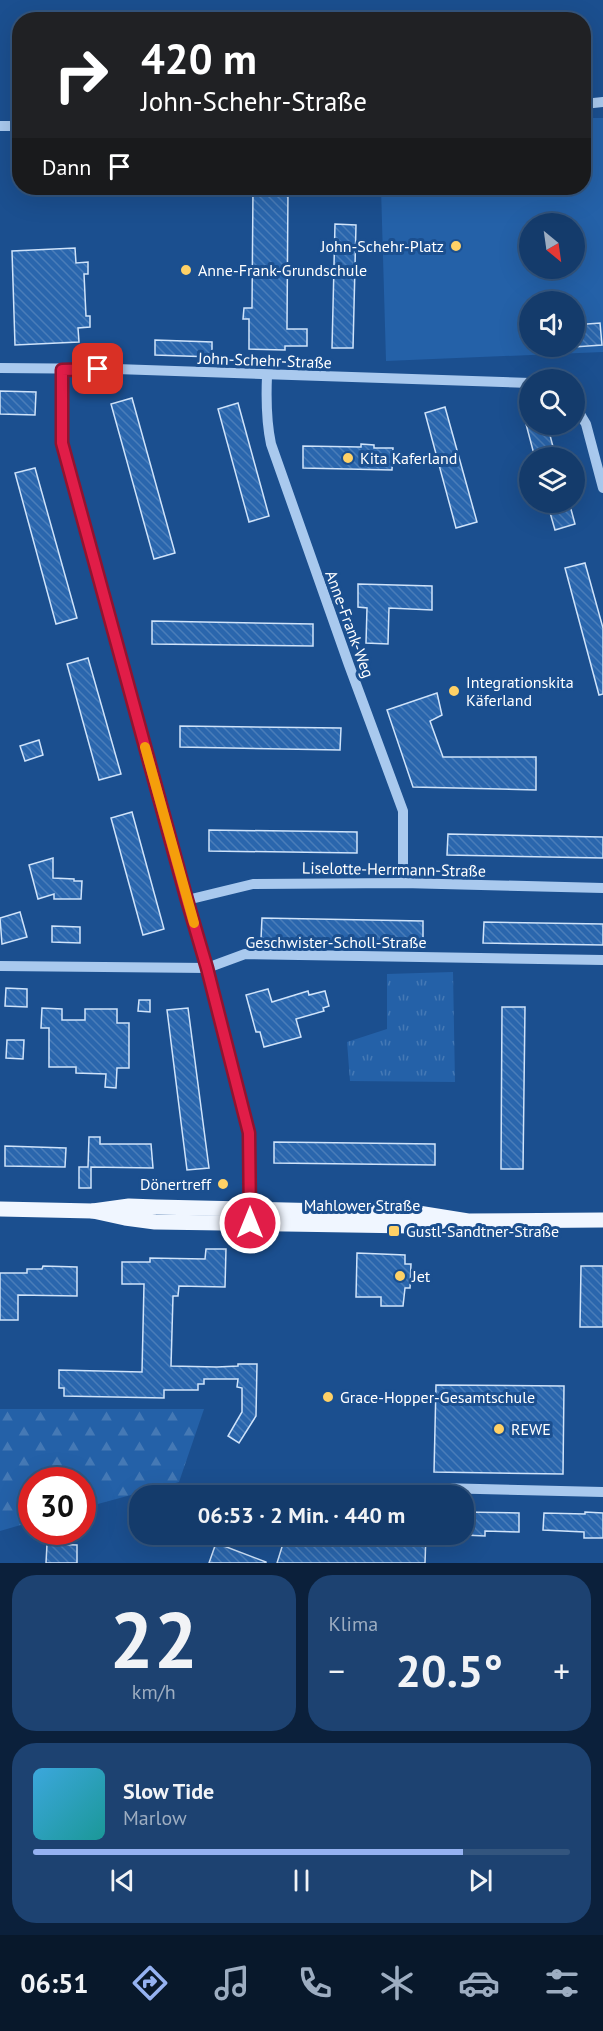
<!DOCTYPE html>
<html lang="de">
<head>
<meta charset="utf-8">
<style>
	:root { --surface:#143b6b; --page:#1d4271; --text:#f1f3f6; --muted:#9dadc1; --line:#33557e; --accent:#95b2f1 }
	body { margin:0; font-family:"PT Sans",sans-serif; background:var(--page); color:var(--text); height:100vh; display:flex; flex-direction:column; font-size:22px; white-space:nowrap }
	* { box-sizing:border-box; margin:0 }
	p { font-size:20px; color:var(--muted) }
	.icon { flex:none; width:33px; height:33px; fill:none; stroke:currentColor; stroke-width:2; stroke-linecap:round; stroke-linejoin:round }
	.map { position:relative; height:1563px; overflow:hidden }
	.side { display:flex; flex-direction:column; gap:12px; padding:12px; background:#0b203b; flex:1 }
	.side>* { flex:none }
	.banner { position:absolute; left:12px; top:12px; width:579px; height:183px; border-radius:24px; box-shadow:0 6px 24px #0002,0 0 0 2px var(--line); background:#202124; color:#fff; overflow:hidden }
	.needle { width:39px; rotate:151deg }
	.buttons { position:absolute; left:519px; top:213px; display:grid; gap:12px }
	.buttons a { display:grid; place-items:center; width:66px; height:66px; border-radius:50%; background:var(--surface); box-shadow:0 6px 24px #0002,0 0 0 2px var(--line); font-size:30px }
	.speed { position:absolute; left:18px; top:1467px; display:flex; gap:12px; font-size:30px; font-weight:700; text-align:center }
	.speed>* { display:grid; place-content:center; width:78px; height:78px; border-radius:50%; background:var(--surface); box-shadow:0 6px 24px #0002,0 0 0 2px var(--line); line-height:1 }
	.speed .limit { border:9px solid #d22; background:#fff; color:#111 }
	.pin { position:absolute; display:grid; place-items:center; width:51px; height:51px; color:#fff; margin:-26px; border-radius:12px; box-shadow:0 3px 9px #0006 }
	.me { position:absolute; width:66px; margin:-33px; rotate:0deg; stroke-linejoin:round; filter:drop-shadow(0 0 4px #0008) }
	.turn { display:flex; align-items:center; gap:21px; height:126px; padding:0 30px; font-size:27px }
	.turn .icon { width:78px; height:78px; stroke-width:2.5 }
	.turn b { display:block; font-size:42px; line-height:51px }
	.then { display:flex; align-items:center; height:57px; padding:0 30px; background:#0003; gap:12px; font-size:22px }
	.big { font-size:45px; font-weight:800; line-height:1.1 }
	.side .card { flex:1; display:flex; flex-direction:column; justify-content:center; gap:9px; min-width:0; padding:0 21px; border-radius:24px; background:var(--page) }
	.side .dial { align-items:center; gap:0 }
	.dial b { font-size:78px; line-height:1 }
	.song { display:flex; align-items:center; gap:18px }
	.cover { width:72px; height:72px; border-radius:9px; background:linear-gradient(135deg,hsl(200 70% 55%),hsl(180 70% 35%)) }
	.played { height:6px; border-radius:3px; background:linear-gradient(90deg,var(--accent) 80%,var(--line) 80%) }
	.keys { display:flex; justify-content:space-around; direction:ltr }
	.heat { display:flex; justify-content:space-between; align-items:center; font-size:33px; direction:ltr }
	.side .tiles { flex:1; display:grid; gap:12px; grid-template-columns:1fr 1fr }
	.card:last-child { grid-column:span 2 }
	.trip { position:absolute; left:129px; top:1485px; width:345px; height:60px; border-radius:24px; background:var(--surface); box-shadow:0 6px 24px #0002,0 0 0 2px var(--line); font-weight:800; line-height:60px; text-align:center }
	.tab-bar { display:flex; height:96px; justify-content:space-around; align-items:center; background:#08182b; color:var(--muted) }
	.tab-bar .icon { width:42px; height:42px }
	.tab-bar .on { color:var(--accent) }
	.tab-bar b { font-size:27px; color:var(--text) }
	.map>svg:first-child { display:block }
</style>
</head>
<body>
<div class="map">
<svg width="603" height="1563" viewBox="0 0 603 1563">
	<defs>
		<pattern id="grass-tufts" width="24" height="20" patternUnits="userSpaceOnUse" patternTransform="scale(1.5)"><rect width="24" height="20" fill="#2461a8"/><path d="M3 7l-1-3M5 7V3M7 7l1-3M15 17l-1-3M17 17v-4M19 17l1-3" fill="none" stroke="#4579b5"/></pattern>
		<pattern id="forest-firs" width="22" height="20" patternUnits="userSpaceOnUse" patternTransform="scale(1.5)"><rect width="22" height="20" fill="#2461a8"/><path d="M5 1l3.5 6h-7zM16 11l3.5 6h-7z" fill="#4579b5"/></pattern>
		<pattern id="building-back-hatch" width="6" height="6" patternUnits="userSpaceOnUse" patternTransform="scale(1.5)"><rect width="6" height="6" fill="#2a66ad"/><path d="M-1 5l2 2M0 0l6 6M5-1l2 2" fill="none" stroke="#4a7db9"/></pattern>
	</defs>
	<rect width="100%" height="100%" fill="#1b4f8f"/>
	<!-- grass -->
	<path fill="url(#grass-tufts)" d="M453,972L455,1082L350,1081L347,1042L387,1029V974Z"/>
	<!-- forest -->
	<path fill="url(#forest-firs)" d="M0,1409H204L179,1482L83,1508L82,1480H32L31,1522L0,1531Z"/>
	<!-- garden -->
	<path fill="#2461a8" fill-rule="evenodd" d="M584,118H603V352L386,361L381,188H584ZM530,224H574V268H530ZM530,302H574V346H530Z"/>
	<!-- building -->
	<g fill="url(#building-back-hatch)" stroke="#cfe3fa" stroke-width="1.5">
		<path d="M253,188H288L287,329H307V346H285V350L249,349V319H243L244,308H252Z"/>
		<path d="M335,224L356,225L353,348H332Z"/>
		<path d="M75,248L76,263L88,262V274H84L86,316H90V327L78,328L79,342L15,345L12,251Z"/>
		<path d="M600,323L602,345L574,347V325Z"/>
		<path d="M155,340L212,342V357L155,355Z"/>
		<path d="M0,391L36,392L35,415L0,414Z"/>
		<path d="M132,398L175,553L154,559L111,404Z"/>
		<path d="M238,403L269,516L249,522L218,409Z"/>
		<path d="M445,407L477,522L456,528L425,413Z"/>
		<path d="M526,424H547L556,458H535Z"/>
		<path d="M361,444L374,445V448H393L392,470L303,468V446L361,447Z"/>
		<path d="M35,468L77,618L56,624L15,473Z"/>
		<path d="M547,502H569L575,524L555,530Z"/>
		<path d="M585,563L603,628V694L599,695L565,568Z"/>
		<path d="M358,584L432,586V610L389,608L388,644L366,643L367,608L358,607Z"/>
		<path d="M152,621L313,624V646L152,644Z"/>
		<path d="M88,658L121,774L99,780L67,664Z"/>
		<path d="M437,693L442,715L430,721L443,757H536V790L413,787L387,710Z"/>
		<path d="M180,726L341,728L340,750L180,747Z"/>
		<path d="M39,740L43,755L25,761L20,746Z"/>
		<path d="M132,812L164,929L143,935L111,818Z"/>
		<path d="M209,830L357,832V853L209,851Z"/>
		<path d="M448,834L603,837V858L447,855Z"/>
		<path d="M53,858V878L74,879V881H82L81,899H54V894L38,899L29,865Z"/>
		<path d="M20,912L27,937L2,944L0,918Z"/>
		<path d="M262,918L423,921V943L261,939Z"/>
		<path d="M484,922L603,924V945L483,943Z"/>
		<path d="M52,926L80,927V943L52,942Z"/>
		<path d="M6,988L27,989V1007L5,1006Z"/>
		<path d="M268,989L272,1002L308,991L309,995L325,991L329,1006L323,1008L324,1011L296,1019L301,1037L264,1047L260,1032H256L246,995Z"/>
		<path d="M139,1000H150V1012L138,1011Z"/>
		<path d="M502,1007H525L523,1169H501Z"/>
		<path d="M42,1008L62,1009V1020H85V1009H117V1023H129V1068H117L116,1088L105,1087L106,1074L76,1073V1067H49V1028H41Z"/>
		<path d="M188,1008L209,1168L187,1170L167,1010Z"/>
		<path d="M7,1040H24L23,1059L6,1058Z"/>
		<path d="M89,1137H100V1144H151L153,1168L91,1167V1188H79V1167H88Z"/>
		<path d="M274,1142L435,1144V1165L274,1163Z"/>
		<path d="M5,1146L66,1148L65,1167L5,1166Z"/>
		<path d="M206,1249H226L225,1287L179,1286L178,1296H173L171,1366L217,1367L238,1366V1364H257L256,1416L239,1443L228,1436L242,1412V1388L237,1387L238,1379H204V1384H198V1390H164V1398L64,1396V1388H59V1370L142,1372L144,1284H122V1262H150V1258L205,1259Z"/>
		<path d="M357,1253L405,1255V1264H411L410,1288H405L403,1306H381V1297H356Z"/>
		<path d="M43,1266L77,1267V1296L18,1295V1320H0V1273H27V1269H42Z"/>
		<path d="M581,1266H603V1327H580Z"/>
		<path d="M436,1385L564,1386L563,1474L434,1472Z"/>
		<path d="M464,1512L519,1513V1532L485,1531V1536L464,1535Z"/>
		<path d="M585,1512L603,1513V1538H584V1532L543,1530L544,1513L585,1514Z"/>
		<path d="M286,1534H426L425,1563H277Z"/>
		<path d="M216,1543L266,1562V1563H209Z"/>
		<path d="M47,1544L77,1545V1563H46Z"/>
	</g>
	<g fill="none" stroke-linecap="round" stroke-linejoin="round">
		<!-- minor -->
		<g stroke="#a9c9ee" stroke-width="10">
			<path d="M584,104L603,102"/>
			<path d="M0,126H20"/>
			<path d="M0,368L116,369L530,383"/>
			<path d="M62,370V443L207,968L249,1133L250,1214"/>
			<path d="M267,376C266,399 266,420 271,444L349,665L403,811V883"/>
			<path d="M574,404L586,424L603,488"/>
			<path d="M187,900L253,884L403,883L603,888"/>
			<path d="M0,966L207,968L245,954L603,960"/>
			<path d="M439,1488L603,1492"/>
		</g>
		<!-- major -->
		<g stroke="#f0f6ff" stroke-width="15">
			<path d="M0,1209L93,1211L125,1218L155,1222L412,1226L440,1222"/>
			<path d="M93,1211L129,1206L156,1207L418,1213L468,1221L603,1220"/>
		</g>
	</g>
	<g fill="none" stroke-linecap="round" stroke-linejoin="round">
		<!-- route casing -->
		<g stroke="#92132f" stroke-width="15">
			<path id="route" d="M98,369L62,370V443L187,900L207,968L249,1133L250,1223"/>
		</g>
		<!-- route -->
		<use href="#route" stroke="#e11d48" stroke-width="10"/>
		<!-- slow -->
		<path stroke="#f59e0b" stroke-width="10" d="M145,747L194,923"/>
	</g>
	<!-- markers -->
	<g fill="#ffd166" stroke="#1b4f8f" stroke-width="2">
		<circle cx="456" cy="246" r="6"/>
		<circle cx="186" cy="270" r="6"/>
		<circle cx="348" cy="458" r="6"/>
		<circle cx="454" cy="691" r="6"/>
		<circle cx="223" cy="1184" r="6"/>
		<rect x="388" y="1225" width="12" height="12" rx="3"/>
		<circle cx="400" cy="1276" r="6"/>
		<circle cx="328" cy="1397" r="6"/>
		<circle cx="499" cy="1429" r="6"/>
	</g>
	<g text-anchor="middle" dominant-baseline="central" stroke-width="6" stroke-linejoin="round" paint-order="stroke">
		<!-- poi labels -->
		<g font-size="16" fill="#fff" stroke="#1b4f8f" text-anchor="start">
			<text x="444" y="246" text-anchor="end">John-Schehr-Platz</text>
			<text x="198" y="270">Anne-Frank-Grundschule</text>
			<text x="360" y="458">Kita Kaferland</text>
			<text x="466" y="682">Integrationskita<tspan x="466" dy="18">Käferland</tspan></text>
			<text x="211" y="1184" text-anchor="end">Dönertreff</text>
			<text x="406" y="1231">Gustl-Sandtner-Straße</text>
			<text x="412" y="1276">Jet</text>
			<text x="340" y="1397">Grace-Hopper-Gesamtschule</text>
			<text x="511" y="1429">REWE</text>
		</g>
		<!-- street labels -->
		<g font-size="16" fill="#fff" stroke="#1b4f8f">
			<text transform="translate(265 360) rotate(2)">John-Schehr-Straße</text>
			<text transform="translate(350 624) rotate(70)">Anne-Frank-Weg</text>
			<text transform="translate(394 869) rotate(1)">Liselotte-Herrmann-Straße</text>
			<text x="336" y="942">Geschwister-Scholl-Straße</text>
			<text x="362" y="1205">Mahlower Straße</text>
		</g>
	</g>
</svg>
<div class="buttons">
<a><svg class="needle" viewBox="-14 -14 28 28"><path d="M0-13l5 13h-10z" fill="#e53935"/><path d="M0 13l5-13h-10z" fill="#9dadc1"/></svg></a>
<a><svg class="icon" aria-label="sound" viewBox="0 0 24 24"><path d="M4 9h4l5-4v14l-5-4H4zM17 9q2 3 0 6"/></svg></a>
<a><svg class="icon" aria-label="search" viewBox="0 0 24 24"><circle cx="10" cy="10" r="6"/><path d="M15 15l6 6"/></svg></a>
<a><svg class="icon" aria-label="layers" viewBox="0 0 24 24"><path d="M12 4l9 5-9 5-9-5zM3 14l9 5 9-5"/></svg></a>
</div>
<div class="speed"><div class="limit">30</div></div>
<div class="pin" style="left:98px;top:369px;background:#d93025"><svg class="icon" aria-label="arrive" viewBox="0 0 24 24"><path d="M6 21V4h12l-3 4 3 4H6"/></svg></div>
<svg class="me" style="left:250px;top:1223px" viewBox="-20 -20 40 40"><circle r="17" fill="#e11d48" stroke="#fff" stroke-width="3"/><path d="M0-11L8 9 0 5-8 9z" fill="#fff"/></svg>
<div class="trip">06:53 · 2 Min. · 440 m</div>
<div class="banner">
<div class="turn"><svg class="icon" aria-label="right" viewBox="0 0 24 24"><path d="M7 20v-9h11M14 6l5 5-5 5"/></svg><div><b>420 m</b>John-Schehr-Straße</div></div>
<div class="then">Dann<svg class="icon" aria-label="arrive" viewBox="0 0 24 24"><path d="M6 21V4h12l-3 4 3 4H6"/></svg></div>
</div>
</div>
<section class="side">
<div class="tiles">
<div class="card dial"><b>22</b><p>km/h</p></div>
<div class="card"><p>Klima</p>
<div class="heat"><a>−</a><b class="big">20.5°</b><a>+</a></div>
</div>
<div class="card">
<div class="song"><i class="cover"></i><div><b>Slow Tide</b><p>Marlow</p></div></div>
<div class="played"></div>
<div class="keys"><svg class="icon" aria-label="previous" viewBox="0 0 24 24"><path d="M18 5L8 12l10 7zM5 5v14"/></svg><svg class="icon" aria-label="pause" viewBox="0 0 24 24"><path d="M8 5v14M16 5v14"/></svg><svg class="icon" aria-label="next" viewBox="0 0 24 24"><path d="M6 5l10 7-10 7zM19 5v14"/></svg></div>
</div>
</div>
</section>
<nav class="tab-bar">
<b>06:51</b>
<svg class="icon on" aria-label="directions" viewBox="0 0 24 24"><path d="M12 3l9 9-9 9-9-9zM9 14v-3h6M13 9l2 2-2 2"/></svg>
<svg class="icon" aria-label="music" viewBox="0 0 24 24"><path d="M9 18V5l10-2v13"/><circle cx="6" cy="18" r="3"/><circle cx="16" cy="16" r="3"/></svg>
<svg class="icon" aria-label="phone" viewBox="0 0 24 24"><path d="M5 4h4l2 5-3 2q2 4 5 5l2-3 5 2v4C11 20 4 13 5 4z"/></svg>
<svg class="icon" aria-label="climate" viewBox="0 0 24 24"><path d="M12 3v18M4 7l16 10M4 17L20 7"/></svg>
<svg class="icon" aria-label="car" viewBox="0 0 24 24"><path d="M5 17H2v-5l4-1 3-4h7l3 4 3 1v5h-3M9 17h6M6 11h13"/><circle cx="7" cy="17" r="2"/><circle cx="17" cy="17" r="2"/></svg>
<svg class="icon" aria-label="filters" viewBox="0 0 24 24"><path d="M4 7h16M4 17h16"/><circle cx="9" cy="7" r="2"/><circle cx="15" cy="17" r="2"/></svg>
</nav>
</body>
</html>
